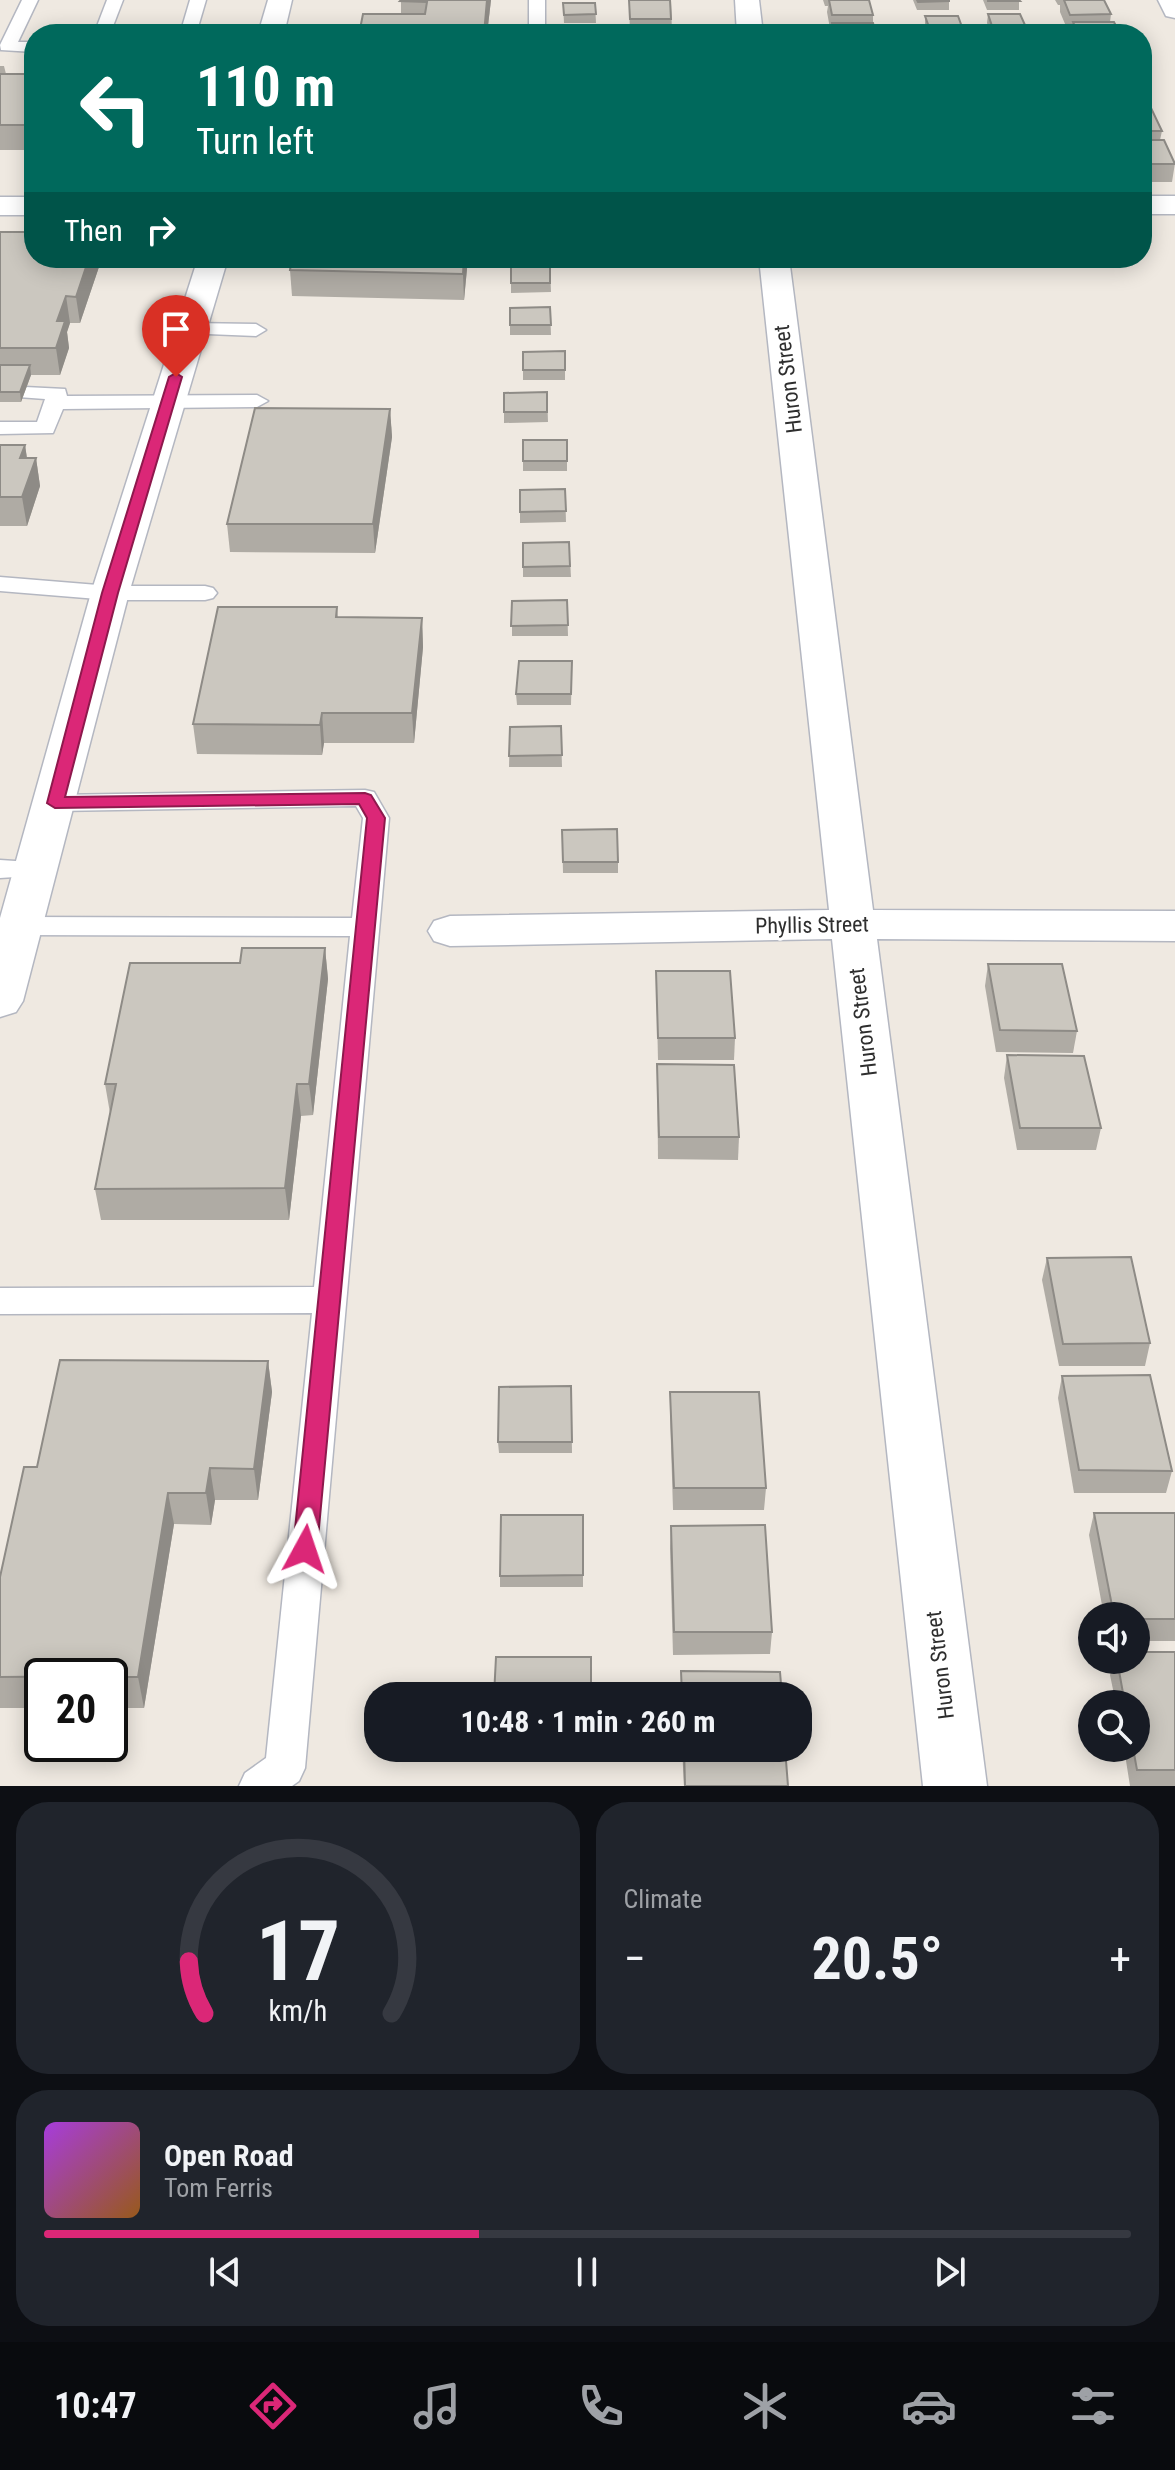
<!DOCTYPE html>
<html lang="en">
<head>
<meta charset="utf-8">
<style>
	:root { --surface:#171b24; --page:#20242c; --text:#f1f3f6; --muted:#9ea1a6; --line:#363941; --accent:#db2777 }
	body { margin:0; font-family:"Roboto Condensed",sans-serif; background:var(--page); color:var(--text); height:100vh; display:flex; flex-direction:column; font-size:30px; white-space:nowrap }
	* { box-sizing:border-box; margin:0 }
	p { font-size:26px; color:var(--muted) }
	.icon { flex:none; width:44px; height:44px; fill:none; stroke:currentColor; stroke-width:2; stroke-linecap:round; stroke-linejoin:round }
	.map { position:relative; height:1786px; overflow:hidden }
	.panel { display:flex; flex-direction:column; gap:16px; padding:16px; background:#0d0f14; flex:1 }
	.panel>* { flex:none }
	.top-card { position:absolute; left:24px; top:24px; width:1128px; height:244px; border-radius:32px; box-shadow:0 4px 20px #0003; background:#00695c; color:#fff; overflow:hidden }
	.tools { position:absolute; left:1078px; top:1602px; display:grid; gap:16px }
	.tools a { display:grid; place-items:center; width:72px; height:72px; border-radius:50%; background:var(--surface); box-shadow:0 4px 20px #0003; font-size:40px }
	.speed { position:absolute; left:24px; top:1658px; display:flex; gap:16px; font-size:40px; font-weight:700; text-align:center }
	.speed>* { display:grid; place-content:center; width:104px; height:104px; border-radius:50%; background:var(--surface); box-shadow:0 4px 20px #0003; line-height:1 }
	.speed .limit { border:4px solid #111; border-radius:12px; background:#fff; color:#111 }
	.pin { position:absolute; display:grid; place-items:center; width:68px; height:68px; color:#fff; margin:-82px -34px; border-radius:50% 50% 50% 0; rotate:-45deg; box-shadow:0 0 8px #0007 }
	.pin .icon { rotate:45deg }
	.me { position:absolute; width:88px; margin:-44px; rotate:5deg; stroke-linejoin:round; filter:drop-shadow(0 0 6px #0008) }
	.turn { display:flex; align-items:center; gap:28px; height:168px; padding:0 40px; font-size:36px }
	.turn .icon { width:104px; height:104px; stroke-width:2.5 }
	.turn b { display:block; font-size:56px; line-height:68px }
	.then { display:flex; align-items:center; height:76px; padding:0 40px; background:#0003; gap:16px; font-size:30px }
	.big { font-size:60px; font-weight:700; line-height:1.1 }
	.panel .card { flex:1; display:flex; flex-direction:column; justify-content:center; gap:12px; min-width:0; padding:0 28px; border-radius:32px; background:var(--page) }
	.panel .dial { align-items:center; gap:0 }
	.dial svg { height:208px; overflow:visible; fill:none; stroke:var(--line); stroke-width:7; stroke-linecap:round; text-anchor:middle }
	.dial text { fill:var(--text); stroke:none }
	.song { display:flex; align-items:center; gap:24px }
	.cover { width:96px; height:96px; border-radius:12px; background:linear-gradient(135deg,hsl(280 70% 55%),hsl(30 70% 35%)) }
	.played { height:8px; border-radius:4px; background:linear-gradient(90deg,var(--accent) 40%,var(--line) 40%) }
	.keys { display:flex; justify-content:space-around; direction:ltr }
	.heat { display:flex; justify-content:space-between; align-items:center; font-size:44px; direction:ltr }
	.panel .tiles { flex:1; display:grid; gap:16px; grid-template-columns:1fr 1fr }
	.card:last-child { grid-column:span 2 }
	.trip { position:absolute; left:364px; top:1682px; width:448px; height:80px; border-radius:32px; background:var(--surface); box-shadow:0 4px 20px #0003; font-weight:700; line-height:80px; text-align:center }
	.tabs { display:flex; height:128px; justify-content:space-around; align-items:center; background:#090b0e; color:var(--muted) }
	.tabs .icon { width:56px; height:56px }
	.tabs .current { color:var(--accent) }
	.tabs b { font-size:36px; color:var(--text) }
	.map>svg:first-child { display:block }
</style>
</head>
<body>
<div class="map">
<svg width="1175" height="1786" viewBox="0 0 1175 1786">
	<rect width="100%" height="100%" fill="#efe9e1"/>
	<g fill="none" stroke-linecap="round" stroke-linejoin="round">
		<!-- service casing -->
		<g stroke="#b4b7c1" stroke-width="3">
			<g id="service">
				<path d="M22,0H38L18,42H34V52L1,50L0,45Z"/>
				<path d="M107,0H123L110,34H94Z"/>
				<path d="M190,0H206L196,34H180Z"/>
				<rect x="529" y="0" width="16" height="34"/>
				<path d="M190,323L256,324L266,330L256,336L183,333L180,329Z"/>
				<path d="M25,387L65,389L67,396L257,395L268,401L257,407L63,409L53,433L0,434V422H37L45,399L18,397L14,393Z"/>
				<path d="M0,577L110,586H205L213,588L217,593L213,598L205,600H110L0,591Z"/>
				<path d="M365,790L374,792L389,818L305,1768L299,1781L292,1786H239L245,1773L266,1758L312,1313L0,1314V1288L314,1287L350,936L21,935L11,933L7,926L11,919L21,917L352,918L363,818L356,806L55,811L46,809L42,803L46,797L55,795Z"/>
				<path d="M0,860L46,863L50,869L46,875L0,878Z"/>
			</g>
		</g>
		<!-- minor casing -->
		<g stroke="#b4b7c1" stroke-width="3">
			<g id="minor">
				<path d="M735,0H759L763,34H737Z"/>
				<path d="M1158,0H1175V18L1166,16Z"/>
				<rect x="1142" y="196" width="33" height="18"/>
				<rect x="0" y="197" width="34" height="18"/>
				<path d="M759,258H789L873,910L1175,911V941L877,939L987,1786H923L832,939L450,946L434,941L428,931L434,921L450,916L829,910Z"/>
			</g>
		</g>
		<!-- tertiary casing -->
		<g stroke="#b4b7c1" stroke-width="3">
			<g id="tertiary">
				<path d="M268,0H292L284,34H258Z"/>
				<path d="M198,258H228L129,593L23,1001L16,1012L0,1017V918L91,593Z"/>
			</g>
		</g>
		<!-- service -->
		<use href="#service" fill="#fff" fill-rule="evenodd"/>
		<!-- minor -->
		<use href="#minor" fill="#fff" fill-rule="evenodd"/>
		<!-- tertiary -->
		<use href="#tertiary" fill="#fff" fill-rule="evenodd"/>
	</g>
	<!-- wall -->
	<g fill="#afaba4">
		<path d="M401,0H491L487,34L401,14Z"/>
		<path d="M629,0H671L672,34H630Z"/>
		<path d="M823,0H869L873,15V23L876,34H831L827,12L828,6H825Z"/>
		<path d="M913,0H949V10H917Z"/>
		<path d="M983,0H1019V10H987Z"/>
		<path d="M1055,0H1104L1111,14L1110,22L1120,34H1071L1072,31H1068L1060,12V5H1058Z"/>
		<path d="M563,3H595L596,23H564Z"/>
		<path d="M988,14L1025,25L1024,34H991L987,23Z"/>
		<path d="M925,16L962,27L961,34H928L925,25Z"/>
		<path d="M0,66H4L6,74H34V150H0Z"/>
		<path d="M1142,97L1143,100L1142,108L1162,131L1160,140L1175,163L1172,182H1142Z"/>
		<path d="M0,232L34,258H102L80,323H70L67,332L69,348L60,375H31L21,402H0Z"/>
		<path d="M292,258H468L464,300L292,296L290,270Z"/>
		<path d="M511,266H550L551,292L511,293Z"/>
		<path d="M550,307L551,335H510V308Z"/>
		<path d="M565,351V380H523V352Z"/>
		<path d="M547,392L548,422L504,423V393Z"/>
		<path d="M390,409L392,437L375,553L230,552L227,524Z"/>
		<rect x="523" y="440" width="44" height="31"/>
		<path d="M0,445H25L27,458H36L40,486L27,526H0Z"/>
		<path d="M565,489L566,522L520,523V490Z"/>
		<path d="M569,542L571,577H523V543Z"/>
		<path d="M567,600L568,636H512V601Z"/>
		<path d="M337,607L338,617L422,618L423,647L414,743H324L322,755L197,754L193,724Z"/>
		<path d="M572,661L571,705H517L516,694Z"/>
		<path d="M561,726L562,767H509L510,727Z"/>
		<path d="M562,830L618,862V873H563Z"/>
		<path d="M325,948L328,979L313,1115L301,1116L289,1220H101L95,1189L110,1113L105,1084L240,963Z"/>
		<path d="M988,964L1077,1031L1073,1053L996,1052L985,986Z"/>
		<path d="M656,971L735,1038L734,1060H658Z"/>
		<path d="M1007,1055L1101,1128L1096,1150H1017L1004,1078Z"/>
		<path d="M657,1064L739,1137L738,1160L658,1159Z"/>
		<path d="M1047,1258L1150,1343L1145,1366H1059L1042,1280Z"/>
		<path d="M268,1361L272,1392L258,1500H215L211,1525L174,1524L144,1708H110V1676H42V1708H0V1577L37,1467Z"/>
		<path d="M1062,1376L1172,1471L1166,1493H1074L1058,1398Z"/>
		<path d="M571,1386L572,1453H499L498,1442Z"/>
		<path d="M670,1392L766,1488L764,1510H673L670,1414Z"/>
		<path d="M1094,1513H1175V1641H1136V1616H1104L1089,1535Z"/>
		<path d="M583,1515V1587H500V1576Z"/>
		<path d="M671,1526L772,1632L770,1654L673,1655L670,1548Z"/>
		<path d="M1175,1652V1786H1130L1124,1748H1136V1704H1116L1110,1675L1114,1660H1136Z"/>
		<path d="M682,1748H785L788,1786H684Z"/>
	</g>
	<!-- shaded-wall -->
	<g fill="#8e8b86">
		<path d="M487,0H491L487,34H484Z"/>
		<path d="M89,258H102L80,323L76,297Z"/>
		<path d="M464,258H468L464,300L463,274Z"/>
		<path d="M66,296L70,323L67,332L69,348L60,375L56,348L57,321Z"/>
		<path d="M30,365L31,375L21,402L20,392Z"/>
		<path d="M390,409L392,437L375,553L373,524Z"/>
		<path d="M25,445L29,473L20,458Z"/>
		<path d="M36,458L40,486L27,526L22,497Z"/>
		<path d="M422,618L423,647L414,743L412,713Z"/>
		<path d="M322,713L324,743L322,755L320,725Z"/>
		<path d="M325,948L328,979L313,1115L309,1084Z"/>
		<path d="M297,1084L301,1116L289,1220L285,1188Z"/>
		<path d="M268,1361L272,1392L258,1500L254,1469Z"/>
		<path d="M210,1468L215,1500L211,1525L206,1493Z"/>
		<path d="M168,1493L174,1524L144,1708L138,1677Z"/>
	</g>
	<!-- building -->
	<g fill="#cbc7bf" stroke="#8e8b86" stroke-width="2">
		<path d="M401,0H487L484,34H359L363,14H425L427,2L400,1Z"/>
		<path d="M629,0H670L671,19H630Z"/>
		<path d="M829,0H869L873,15H832Z"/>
		<path d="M917,0H949V1L918,2Z"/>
		<path d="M988,0H1019L1020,1H988Z"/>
		<path d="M1064,0H1104L1111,14L1070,15Z"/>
		<path d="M563,3H595L596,14L564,15Z"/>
		<path d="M988,14H1020L1025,25L992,26Z"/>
		<path d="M925,16H958L962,27H929Z"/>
		<path d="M1073,22H1114L1120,34H1078Z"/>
		<path d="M832,23H873L876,34H834Z"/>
		<path d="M629,26H671L672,34H630Z"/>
		<path d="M594,29L595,34H562V30Z"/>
		<rect x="0" y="74" width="34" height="51"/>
		<path d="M1142,108H1151L1162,131H1142Z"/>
		<path d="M1142,140H1164L1175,164H1142Z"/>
		<path d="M0,232H34V258H89L76,297L66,296L57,321H65L56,348H0Z"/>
		<path d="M292,258H464L463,274L290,270Z"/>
		<rect x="511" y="266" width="39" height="17"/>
		<path d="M550,307L551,325H510V308Z"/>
		<path d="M565,351V370H523V352Z"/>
		<path d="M0,365H30L20,392H0Z"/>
		<path d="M547,392V412H504V393Z"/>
		<path d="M255,408L390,409L373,524H227Z"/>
		<rect x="523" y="440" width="44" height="21"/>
		<path d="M0,445H25L20,458H36L22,497H0Z"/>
		<path d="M565,489L566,511L520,512V490Z"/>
		<path d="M569,542L570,566L523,567V543Z"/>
		<path d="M567,600L568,625L511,626L512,601Z"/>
		<path d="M218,607H337L336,617L422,618L412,713H322L320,725L193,724Z"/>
		<path d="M519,661H572L571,694H516Z"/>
		<path d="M561,726L562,755L509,756L510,727Z"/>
		<path d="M617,829L618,862H563L562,830Z"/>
		<path d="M242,948H325L309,1084H297L285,1188L95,1189L116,1084H105L130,963H240Z"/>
		<path d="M988,964H1062L1077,1031L1000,1030Z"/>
		<path d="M656,971H730L735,1038H658Z"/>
		<path d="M1007,1055L1084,1056L1101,1128H1020Z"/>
		<path d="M657,1064L734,1065L739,1137H659Z"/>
		<path d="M1131,1257L1150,1343L1063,1344L1047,1258Z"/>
		<path d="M60,1360L268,1361L254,1469L210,1468L206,1493H168L138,1677H110V1676L0,1677V1577L24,1467H37Z"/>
		<path d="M1150,1375L1172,1471L1079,1470L1062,1376Z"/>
		<path d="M571,1386L572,1442H498L499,1387Z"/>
		<path d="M670,1392H759L766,1488H674Z"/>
		<path d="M1094,1513H1175V1619H1136V1616H1114Z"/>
		<path d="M501,1515H583V1575L500,1576Z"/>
		<path d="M765,1525L772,1632H674L671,1526Z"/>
		<path d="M1136,1652H1175V1770H1137L1133,1748H1136V1704H1125L1117,1660H1136Z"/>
		<path d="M496,1657H591V1696H494Z"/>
		<path d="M681,1671L780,1672L782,1696H682Z"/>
		<path d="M684,1748H785L788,1786H685Z"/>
	</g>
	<!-- route -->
	<path fill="#db2777" stroke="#8e194d" stroke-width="2" d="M176,373L182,377L118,593L65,797L365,793L371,795L385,818L317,1549L314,1557L305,1560L297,1557L293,1549L367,818L359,804L55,808L47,803L102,593L169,377Z"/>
	<g text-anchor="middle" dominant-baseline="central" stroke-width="6" stroke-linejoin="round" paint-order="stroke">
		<!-- street labels -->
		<g font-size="22" fill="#2e2e2e" stroke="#fff">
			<text transform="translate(788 379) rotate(-97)">Huron Street</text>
			<text transform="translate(812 925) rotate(-1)">Phyllis Street</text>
			<text transform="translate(863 1022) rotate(-97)">Huron Street</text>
			<text transform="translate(940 1665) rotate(-97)">Huron Street</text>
		</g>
	</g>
</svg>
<div class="tools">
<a><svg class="icon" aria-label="sound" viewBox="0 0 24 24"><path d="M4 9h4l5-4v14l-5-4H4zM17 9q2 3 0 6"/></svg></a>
<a><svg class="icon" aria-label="search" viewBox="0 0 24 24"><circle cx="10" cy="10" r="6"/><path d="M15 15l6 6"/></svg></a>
</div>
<div class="speed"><div class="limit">20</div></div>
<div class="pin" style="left:176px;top:377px;background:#d93025"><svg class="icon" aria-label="arrive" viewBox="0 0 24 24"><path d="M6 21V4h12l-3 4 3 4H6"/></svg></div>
<svg class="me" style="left:305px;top:1549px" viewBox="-20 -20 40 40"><path d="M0-17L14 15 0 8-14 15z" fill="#db2777" stroke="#fff" stroke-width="4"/></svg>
<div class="trip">10:48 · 1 min · 260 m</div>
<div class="top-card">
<div class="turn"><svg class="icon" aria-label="left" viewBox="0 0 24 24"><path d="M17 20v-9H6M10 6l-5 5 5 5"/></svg><div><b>110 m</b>Turn left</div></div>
<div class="then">Then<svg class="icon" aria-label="right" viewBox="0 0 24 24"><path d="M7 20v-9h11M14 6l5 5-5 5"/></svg></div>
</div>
</div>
<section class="panel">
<div class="tiles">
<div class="card dial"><svg viewBox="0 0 100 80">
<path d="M14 69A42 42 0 1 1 86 69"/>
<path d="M14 69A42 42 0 0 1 8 49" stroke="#db2777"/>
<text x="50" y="56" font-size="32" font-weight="700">17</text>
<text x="50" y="72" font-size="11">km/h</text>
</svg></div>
<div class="card"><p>Climate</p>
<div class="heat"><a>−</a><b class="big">20.5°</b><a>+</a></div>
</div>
<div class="card">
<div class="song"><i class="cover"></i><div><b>Open Road</b><p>Tom Ferris</p></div></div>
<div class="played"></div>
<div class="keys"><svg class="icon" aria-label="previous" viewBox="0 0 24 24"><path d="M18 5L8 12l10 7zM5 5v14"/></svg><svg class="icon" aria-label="pause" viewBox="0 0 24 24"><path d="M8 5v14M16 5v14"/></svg><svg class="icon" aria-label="next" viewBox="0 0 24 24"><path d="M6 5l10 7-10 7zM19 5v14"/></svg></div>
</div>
</div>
</section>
<nav class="tabs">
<b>10:47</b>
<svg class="icon current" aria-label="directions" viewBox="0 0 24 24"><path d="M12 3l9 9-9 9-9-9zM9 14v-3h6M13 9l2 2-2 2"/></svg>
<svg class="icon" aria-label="music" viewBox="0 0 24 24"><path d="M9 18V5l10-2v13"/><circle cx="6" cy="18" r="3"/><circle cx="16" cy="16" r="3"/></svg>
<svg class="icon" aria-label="phone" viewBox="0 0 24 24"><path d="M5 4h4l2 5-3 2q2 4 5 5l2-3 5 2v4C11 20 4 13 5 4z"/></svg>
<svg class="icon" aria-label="climate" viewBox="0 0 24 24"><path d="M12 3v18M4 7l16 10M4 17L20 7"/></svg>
<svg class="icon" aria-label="car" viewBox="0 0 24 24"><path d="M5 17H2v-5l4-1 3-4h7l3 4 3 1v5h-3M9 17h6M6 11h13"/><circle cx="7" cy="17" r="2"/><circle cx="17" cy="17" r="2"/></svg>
<svg class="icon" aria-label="filters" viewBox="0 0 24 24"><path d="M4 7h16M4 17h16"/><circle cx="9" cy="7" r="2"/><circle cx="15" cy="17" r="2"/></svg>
</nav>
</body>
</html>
